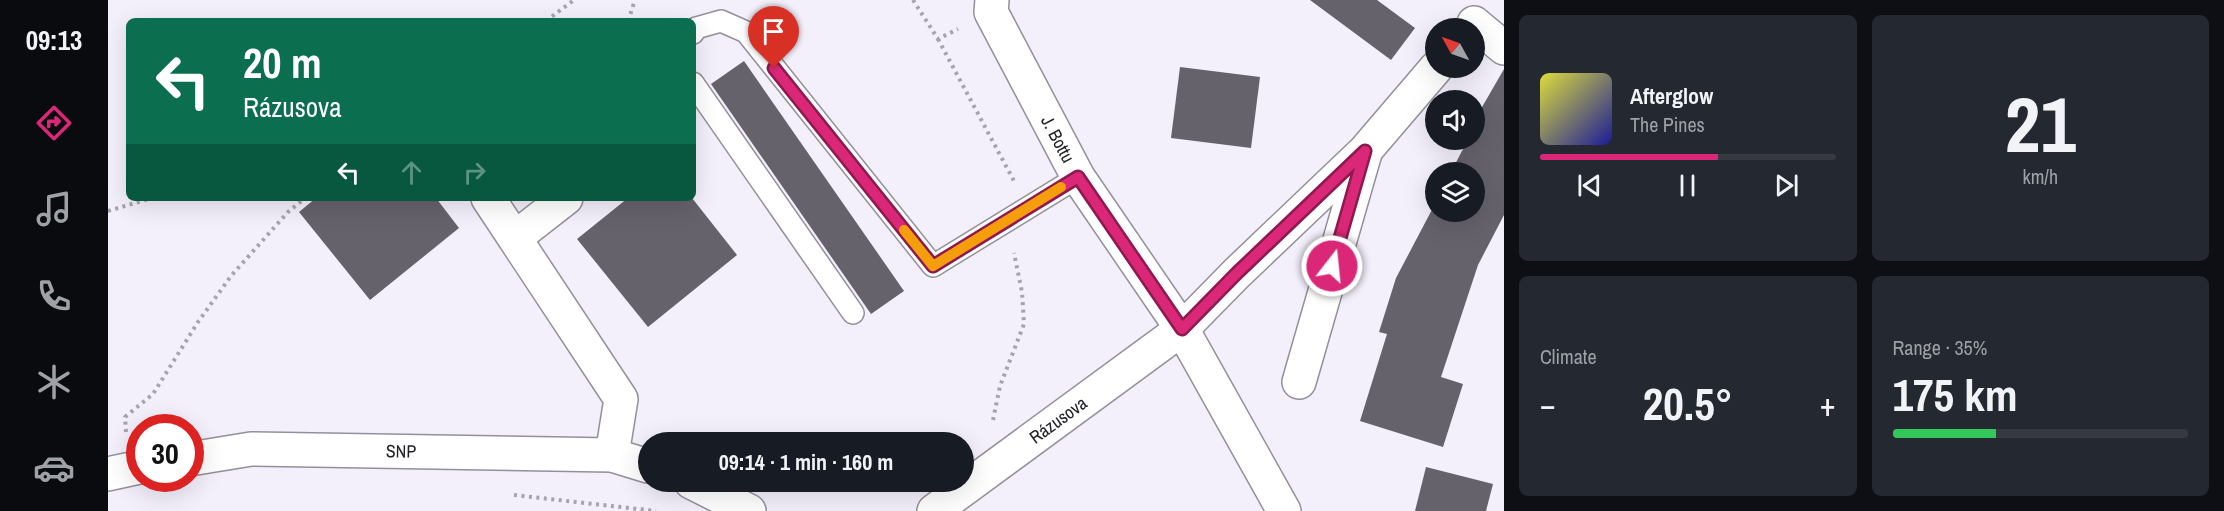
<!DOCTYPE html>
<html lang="en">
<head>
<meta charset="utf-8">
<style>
	:root { --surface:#171b24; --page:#242831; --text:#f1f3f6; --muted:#9ea1a6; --line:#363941; --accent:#db2777 }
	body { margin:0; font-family:"Archivo Narrow",sans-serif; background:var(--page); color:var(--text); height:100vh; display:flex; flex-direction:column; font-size:22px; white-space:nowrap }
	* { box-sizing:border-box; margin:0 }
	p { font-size:20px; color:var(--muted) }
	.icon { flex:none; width:33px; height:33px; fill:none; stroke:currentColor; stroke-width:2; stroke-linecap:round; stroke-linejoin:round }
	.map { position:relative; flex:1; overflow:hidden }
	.details { display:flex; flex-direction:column; gap:15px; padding:15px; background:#0d0f14; width:720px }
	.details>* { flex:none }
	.top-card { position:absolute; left:18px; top:18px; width:570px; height:183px; border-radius:9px; box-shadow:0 6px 24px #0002; background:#0b6e4f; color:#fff; overflow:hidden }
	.needle { width:39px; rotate:310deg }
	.buttons { position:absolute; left:1317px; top:18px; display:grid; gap:12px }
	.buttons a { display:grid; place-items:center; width:60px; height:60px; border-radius:50%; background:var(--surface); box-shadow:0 6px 24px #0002; font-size:30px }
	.speed { position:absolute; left:18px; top:414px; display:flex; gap:12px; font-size:30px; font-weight:700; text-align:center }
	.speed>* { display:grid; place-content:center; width:78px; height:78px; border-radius:50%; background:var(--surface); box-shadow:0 6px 24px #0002; line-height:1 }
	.speed .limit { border:9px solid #d22; background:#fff; color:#111 }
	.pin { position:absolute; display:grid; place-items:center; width:51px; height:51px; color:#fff; margin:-62px -26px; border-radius:50% 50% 50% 0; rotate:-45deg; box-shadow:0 0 6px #0007 }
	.pin .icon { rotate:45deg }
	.me { position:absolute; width:66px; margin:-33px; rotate:16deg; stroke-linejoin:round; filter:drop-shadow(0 0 4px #0008) }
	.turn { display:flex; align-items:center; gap:21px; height:126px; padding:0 18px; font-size:27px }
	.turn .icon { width:78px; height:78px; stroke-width:2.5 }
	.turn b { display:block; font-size:42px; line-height:51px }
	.lanes { display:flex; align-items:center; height:57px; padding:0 18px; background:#0003; justify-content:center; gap:30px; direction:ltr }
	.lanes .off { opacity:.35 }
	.big { font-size:45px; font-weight:700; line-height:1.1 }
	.details .widget { flex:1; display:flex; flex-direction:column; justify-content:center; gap:9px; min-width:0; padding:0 21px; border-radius:9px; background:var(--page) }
	.details .dial { align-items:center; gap:0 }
	.dial b { font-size:78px; line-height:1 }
	.song { display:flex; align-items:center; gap:18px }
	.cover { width:72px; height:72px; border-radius:9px; background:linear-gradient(135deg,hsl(60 70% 55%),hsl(240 70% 35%)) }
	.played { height:6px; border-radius:3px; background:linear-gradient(90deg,var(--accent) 60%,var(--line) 60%) }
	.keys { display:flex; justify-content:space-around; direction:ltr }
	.heat { display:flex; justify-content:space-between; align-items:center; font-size:33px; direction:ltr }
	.charge { height:9px; border-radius:4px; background:linear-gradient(90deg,#34c759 35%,var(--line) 0) }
	.details .tiles { flex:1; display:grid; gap:15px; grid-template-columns:repeat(2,1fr) }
	.trip { position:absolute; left:530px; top:432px; width:336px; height:60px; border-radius:30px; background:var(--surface); box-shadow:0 6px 24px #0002; font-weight:700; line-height:60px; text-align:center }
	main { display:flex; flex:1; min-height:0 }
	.tabs { display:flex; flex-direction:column; width:108px; justify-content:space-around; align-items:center; background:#090b0e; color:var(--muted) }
	.tabs .icon { width:42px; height:42px }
	.tabs .selected { color:var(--accent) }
	.tabs b { font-size:27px; color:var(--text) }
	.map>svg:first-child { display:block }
</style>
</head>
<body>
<main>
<nav class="tabs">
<b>09:13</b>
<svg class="icon selected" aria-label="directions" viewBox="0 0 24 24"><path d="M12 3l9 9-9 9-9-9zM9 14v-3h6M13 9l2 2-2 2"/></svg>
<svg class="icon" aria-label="music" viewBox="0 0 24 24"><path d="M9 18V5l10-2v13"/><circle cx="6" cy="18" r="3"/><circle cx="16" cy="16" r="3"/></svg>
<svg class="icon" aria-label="phone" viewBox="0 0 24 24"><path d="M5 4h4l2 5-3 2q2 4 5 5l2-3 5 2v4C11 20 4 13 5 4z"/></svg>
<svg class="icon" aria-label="climate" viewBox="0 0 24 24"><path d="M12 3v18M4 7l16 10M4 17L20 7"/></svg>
<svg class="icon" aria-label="car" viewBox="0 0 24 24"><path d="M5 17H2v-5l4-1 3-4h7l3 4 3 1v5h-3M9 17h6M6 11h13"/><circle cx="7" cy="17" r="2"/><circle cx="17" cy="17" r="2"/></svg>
</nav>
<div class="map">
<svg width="1396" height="511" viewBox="0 0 1396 511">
	<rect width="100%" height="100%" fill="#f3effb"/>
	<!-- building -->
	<g fill="#66626c">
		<path d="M1202,0H1269L1307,28L1283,60Z"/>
		<path d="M636,61L796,291L763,314L603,84Z"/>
		<path d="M1072,67L1152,77L1143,148L1063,138Z"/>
		<path d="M1396,69V215L1370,265L1333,377L1355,384L1335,447L1252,421L1279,334L1271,332L1288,278L1328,202V212H1366V172H1343L1355,149L1352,148L1356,140H1366V121Z"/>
		<path d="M208,198H328L351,228L262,300L191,212Z"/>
		<path d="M520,198H584L629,255L540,327L469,239Z"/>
		<path d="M1318,467L1385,484L1378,511H1307Z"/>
	</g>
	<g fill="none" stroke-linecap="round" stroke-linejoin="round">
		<!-- lane casing -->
		<g stroke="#93909a" stroke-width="24">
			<g id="lane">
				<path d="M585,33L588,28L613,21L638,32L825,266L970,177"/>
				<path d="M585,83L745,313"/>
			</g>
		</g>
		<!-- street casing -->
		<g stroke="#93909a" stroke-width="36">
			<g id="street">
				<path d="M884,0L883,12L970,177L1074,329L1176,511"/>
				<path d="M1366,23L1396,48"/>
				<path d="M380,198L513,399L504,455"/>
				<path d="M408,237L458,198"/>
				<path d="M1191,382L1257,153"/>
				<path d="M82,459L143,449L504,455L540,466"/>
				<path d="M0,474L32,467"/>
				<path d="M583,482L641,511"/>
				<path d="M826,511L1074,329L1129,273L1257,151L1328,68"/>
			</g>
		</g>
		<!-- path -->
		<g stroke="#a6a3ac" stroke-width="4" stroke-dasharray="3 4.5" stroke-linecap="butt">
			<path d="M805,0L830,39L850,29"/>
			<path d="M438,21L466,0"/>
			<path d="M520,21L527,0"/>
			<path d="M830,39L906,181"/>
			<path d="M0,211L44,198"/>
			<path d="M885,420L892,386L916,324L914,292L906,253"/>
			<path d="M18,432L17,417L45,394L90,322L123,276L180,212L197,198"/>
			<path d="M406,495L548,511"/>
		</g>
		<!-- lane -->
		<use href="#lane" stroke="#fff" stroke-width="21"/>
		<!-- street -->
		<use href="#street" stroke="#fff" stroke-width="33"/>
	</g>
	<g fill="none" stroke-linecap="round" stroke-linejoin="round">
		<!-- route casing -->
		<g stroke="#8e194d" stroke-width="15">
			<path id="route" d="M666,68L825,266L970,177L1074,329L1129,273L1257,151L1224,266"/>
		</g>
		<!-- route -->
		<use href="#route" stroke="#db2777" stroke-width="10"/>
		<!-- slow -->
		<path stroke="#f59e0b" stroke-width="10" d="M796,230L825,266L953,187"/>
	</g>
	<g text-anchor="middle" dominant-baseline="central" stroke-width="6" stroke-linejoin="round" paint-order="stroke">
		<!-- street labels -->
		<g font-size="18" fill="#232125" stroke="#fff">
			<text transform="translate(950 139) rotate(62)">J. Bottu</text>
			<text transform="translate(950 420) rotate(-36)">Rázusova</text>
			<text transform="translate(293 451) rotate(1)">SNP</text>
		</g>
	</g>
</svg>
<div class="buttons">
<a><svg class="needle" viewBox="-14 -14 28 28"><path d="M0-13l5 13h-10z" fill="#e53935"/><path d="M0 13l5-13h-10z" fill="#9ea1a6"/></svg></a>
<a><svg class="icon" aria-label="sound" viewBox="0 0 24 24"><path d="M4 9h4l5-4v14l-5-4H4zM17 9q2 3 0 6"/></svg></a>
<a><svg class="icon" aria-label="layers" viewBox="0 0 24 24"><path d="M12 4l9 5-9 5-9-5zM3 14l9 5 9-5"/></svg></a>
</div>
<div class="speed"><div class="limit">30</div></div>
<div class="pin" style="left:666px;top:68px;background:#d93025"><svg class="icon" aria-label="arrive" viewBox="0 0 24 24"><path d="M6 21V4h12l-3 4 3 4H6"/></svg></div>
<svg class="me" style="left:1224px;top:266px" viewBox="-20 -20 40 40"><circle r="17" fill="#db2777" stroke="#fff" stroke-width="3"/><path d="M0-11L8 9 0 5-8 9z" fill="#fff"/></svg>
<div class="trip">09:14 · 1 min · 160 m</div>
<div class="top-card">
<div class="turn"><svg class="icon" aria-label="left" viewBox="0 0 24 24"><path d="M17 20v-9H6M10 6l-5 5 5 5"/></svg><div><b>20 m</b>Rázusova</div></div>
<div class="lanes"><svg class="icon" aria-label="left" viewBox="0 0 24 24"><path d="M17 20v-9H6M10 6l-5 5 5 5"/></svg><svg class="icon off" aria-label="ahead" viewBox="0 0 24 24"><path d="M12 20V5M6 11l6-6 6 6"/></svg><svg class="icon off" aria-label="right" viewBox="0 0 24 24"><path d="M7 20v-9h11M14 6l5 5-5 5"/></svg></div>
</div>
</div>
<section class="details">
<div class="tiles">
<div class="widget">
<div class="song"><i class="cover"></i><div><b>Afterglow</b><p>The Pines</p></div></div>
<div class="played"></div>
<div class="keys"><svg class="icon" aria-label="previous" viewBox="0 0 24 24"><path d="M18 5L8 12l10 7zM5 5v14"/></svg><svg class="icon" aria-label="pause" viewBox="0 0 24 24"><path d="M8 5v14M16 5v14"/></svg><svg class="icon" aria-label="next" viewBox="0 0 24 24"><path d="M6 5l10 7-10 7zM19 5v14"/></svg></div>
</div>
<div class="widget dial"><b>21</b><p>km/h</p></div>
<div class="widget"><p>Climate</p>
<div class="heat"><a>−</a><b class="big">20.5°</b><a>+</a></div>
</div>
<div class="widget"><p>Range · 35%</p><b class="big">175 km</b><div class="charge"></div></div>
</div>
</section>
</main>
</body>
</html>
